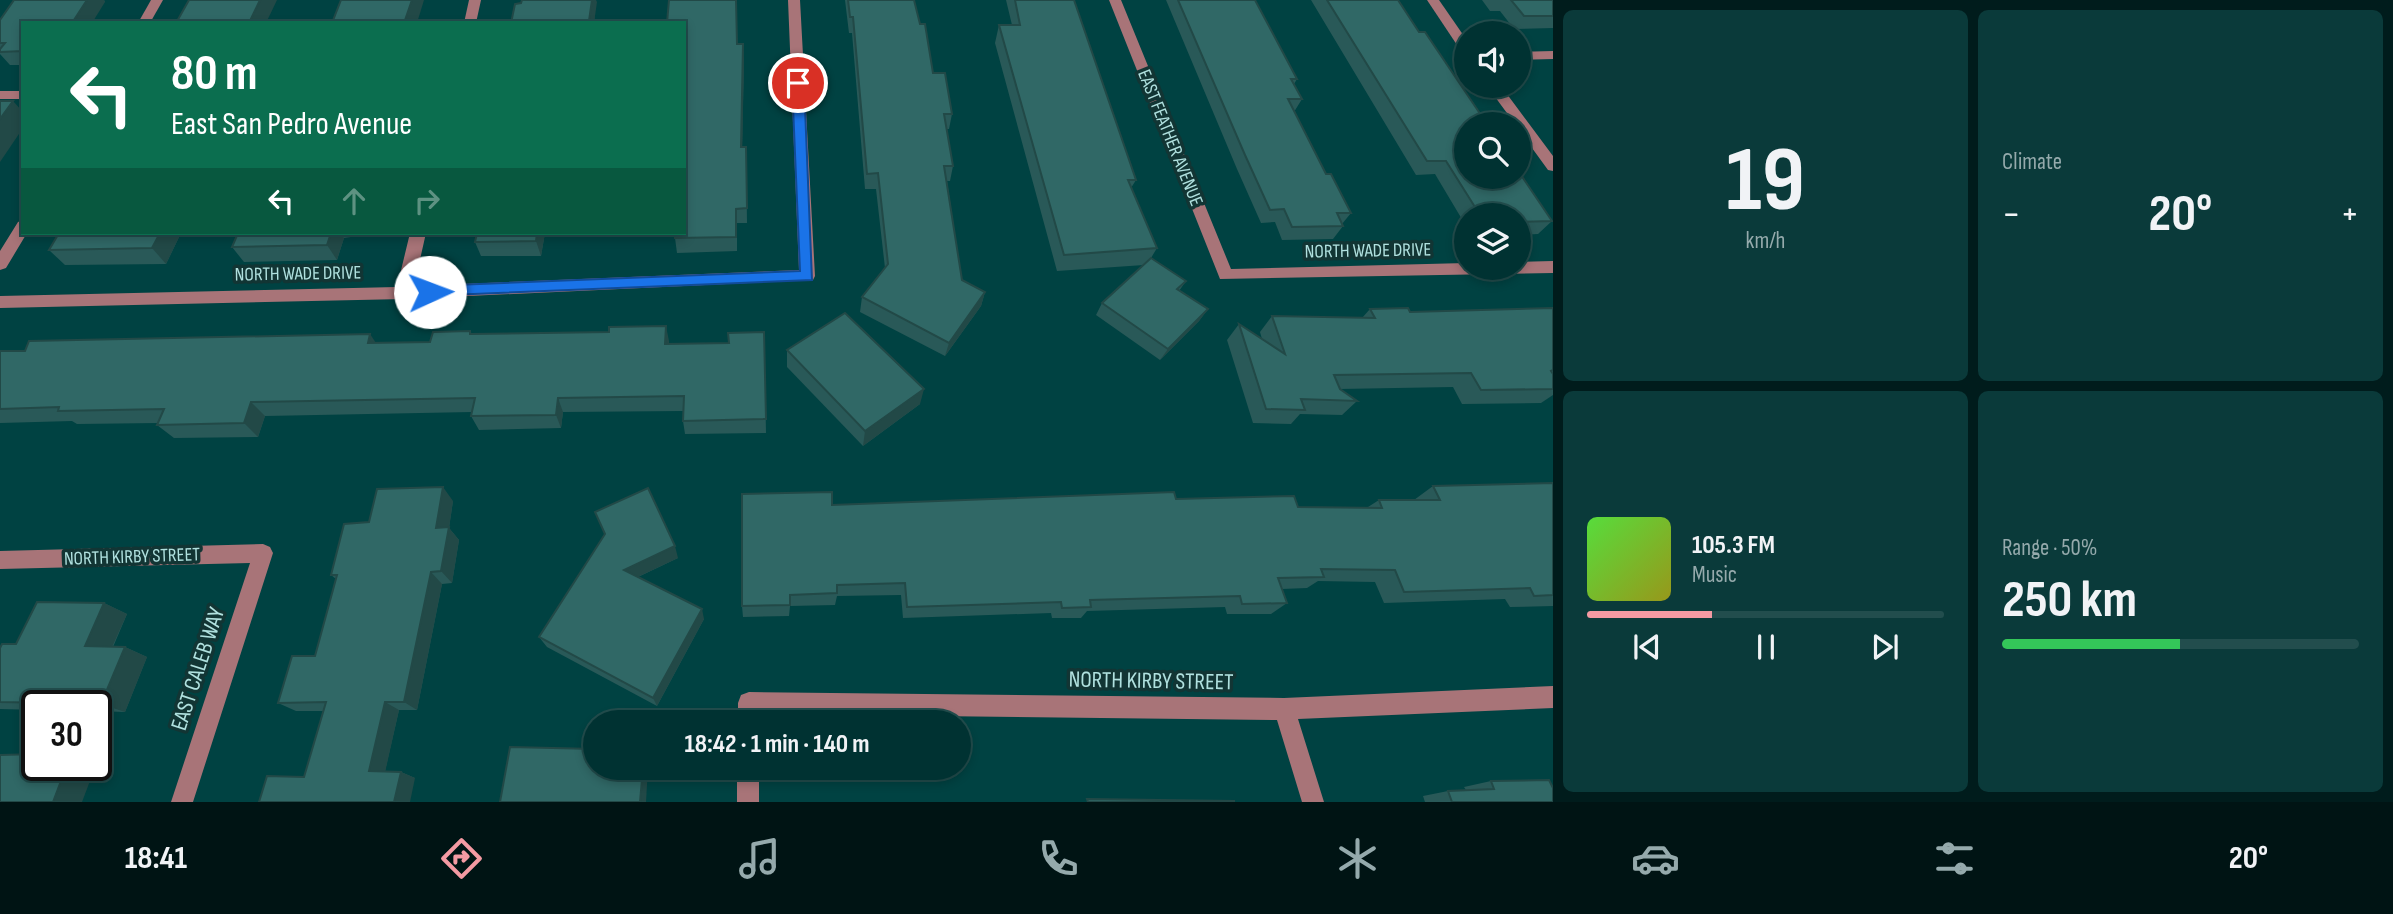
<!DOCTYPE html>
<html lang="en">
<head>
<meta charset="utf-8">
<style>
	:root { --surface:#003232; --page:#0a3a3a; --text:#f1f3f6; --muted:#95aaac; --line:#224d4d; --accent:#f49aa3 }
	body { margin:0; font-family:"Sofia Sans Condensed",sans-serif; background:var(--page); color:var(--text); height:100vh; display:flex; flex-direction:column; font-size:26px; white-space:nowrap }
	* { box-sizing:border-box; margin:0 }
	p { font-size:23px; color:var(--muted) }
	.icon { flex:none; width:38px; height:38px; fill:none; stroke:currentColor; stroke-width:2; stroke-linecap:round; stroke-linejoin:round }
	.map { position:relative; flex:1; overflow:hidden }
	.drawer { display:flex; flex-direction:column; gap:10px; padding:10px; background:#001c1c; width:840px }
	.drawer>* { flex:none }
	.top-card { position:absolute; left:21px; top:21px; width:665px; height:214px; border-radius:0px; box-shadow:0 4px 10px #0003,0 0 0 2px var(--line); background:#0b6e4f; color:#fff; overflow:hidden }
	.tools { position:absolute; left:1454px; top:21px; display:grid; gap:14px }
	.tools a { display:grid; place-items:center; width:77px; height:77px; border-radius:50%; background:var(--surface); box-shadow:0 4px 10px #0003,0 0 0 2px var(--line); font-size:35px }
	.speed { position:absolute; left:21px; top:690px; display:flex; gap:14px; font-size:35px; font-weight:700; text-align:center }
	.speed>* { display:grid; place-content:center; width:91px; height:91px; border-radius:50%; background:var(--surface); box-shadow:0 4px 10px #0003,0 0 0 2px var(--line); line-height:1 }
	.speed .limit { border:4px solid #111; border-radius:10px; background:#fff; color:#111 }
	.pin { position:absolute; display:grid; place-items:center; width:60px; height:60px; color:#fff; margin:-30px; border:4px solid #fff; border-radius:50%; box-shadow:0 2px 7px #0007 }
	.me { position:absolute; width:77px; margin:-38px; rotate:88deg; stroke-linejoin:round; filter:drop-shadow(0 0 5px #0008) }
	.turn { display:flex; align-items:center; gap:24px; height:147px; padding:0 35px; font-size:32px }
	.turn .icon { width:91px; height:91px; stroke-width:2.5 }
	.turn b { display:block; font-size:49px; line-height:60px }
	.lanes { display:flex; align-items:center; height:66px; padding:0 35px; background:#0003; justify-content:center; gap:35px; direction:ltr }
	.lanes .off { opacity:.35 }
	.big { font-size:52px; font-weight:700; line-height:1.1 }
	.drawer .card { flex:1; display:flex; flex-direction:column; justify-content:center; gap:10px; min-width:0; padding:0 24px; border-radius:10px; background:var(--page) }
	.drawer .dial { align-items:center; gap:0 }
	.dial b { font-size:91px; line-height:1 }
	.song { display:flex; align-items:center; gap:21px }
	.cover { width:84px; height:84px; border-radius:10px; background:linear-gradient(135deg,hsl(110 70% 55%),hsl(60 70% 35%)) }
	.played { height:7px; border-radius:4px; background:linear-gradient(90deg,var(--accent) 35%,var(--line) 35%) }
	.keys { display:flex; justify-content:space-around; direction:ltr }
	.heat { display:flex; justify-content:space-between; align-items:center; font-size:38px; direction:ltr }
	.charge { height:10px; border-radius:5px; background:linear-gradient(90deg,#34c759 50%,var(--line) 0) }
	.drawer .tiles { flex:1; display:grid; gap:10px; grid-template-columns:repeat(2,1fr) }
	.trip { position:absolute; left:583px; top:710px; width:388px; height:70px; border-radius:35px; background:var(--surface); box-shadow:0 4px 10px #0003,0 0 0 2px var(--line); font-weight:700; line-height:70px; text-align:center }
	.tabs { display:flex; height:112px; justify-content:space-around; align-items:center; background:#001414; color:var(--muted) }
	.tabs .icon { width:49px; height:49px }
	.tabs .active { color:var(--accent) }
	.tabs b { font-size:32px; color:var(--text) }
	main { display:flex; flex:1; min-height:0 }
	.map>svg:first-child { display:block }
</style>
</head>
<body>
<main>
<div class="map">
<svg width="1553" height="802" viewBox="0 0 1553 802">
	<rect width="100%" height="100%" fill="#004242"/>
	<g fill="none" stroke-linecap="round" stroke-linejoin="round">
		<!-- minor -->
		<g fill="#a87478" fill-rule="evenodd">
			<path d="M151,0H163L150,23H138Z"/>
			<path d="M469,0H481L476,23H464Z"/>
			<path d="M788,0H800L815,276L813,280L404,299L0,308V296L397,287L410,233H426L414,286L799,270Z"/>
			<path d="M1109,0H1121L1231,269L1466,263V268H1519V262L1553,261V273L1220,279Z"/>
			<path d="M1427,0H1439L1466,39V52L1461,51Z"/>
			<path d="M1553,51V59L1519,60V52Z"/>
			<path d="M1487,86H1501L1553,156V171L1548,170L1519,130V124H1515Z"/>
			<rect x="0" y="91" width="23" height="8"/>
			<path d="M23,220V233H27L6,268L0,270V251L18,222Z"/>
			<path d="M263,544L270,547L273,553L193,802H171L250,563L0,569V551Z"/>
			<path d="M1553,686V708L1298,719L1324,802H1302L1277,720L760,714V723H738V703L741,695L749,692L1284,698Z"/>
			<rect x="737" y="768" width="22" height="34"/>
		</g>
	</g>
	<!-- wall -->
	<g fill="#295958">
		<path d="M14,0H104L105,2L23,23V65H10L0,54V20Z"/>
		<path d="M522,0H596L594,23H511Z"/>
		<path d="M845,0H914L933,73L952,114L949,129H947L953,166L950,181H947L962,280L985,292L981,306L945,356L860,312L862,297L885,268L876,189H865L852,33H849Z"/>
		<path d="M1006,0H1074L1136,180L1131,188L1157,248L1151,258L1186,281L1179,291L1208,309L1199,321L1160,360L1096,315L1102,303L1144,265L1057,271L995,43L999,25H1012Z"/>
		<path d="M1166,0H1255L1297,79L1294,84L1302,99L1294,112L1326,174L1351,213L1342,224L1343,226L1333,239L1282,240L1275,222L1261,223L1237,169Z"/>
		<path d="M1311,0H1398L1419,32L1552,221L1538,234L1519,235V215H1466V226L1435,174L1416,175Z"/>
		<path d="M1482,0H1553V28L1514,29L1500,11H1490Z"/>
		<path d="M737,44L744,59L742,147H746L747,223H737V251L677,253L675,238Z"/>
		<path d="M59,233H181L166,264L65,265L49,250Z"/>
		<path d="M238,233H353L351,237L344,238L337,260L244,262L232,247Z"/>
		<path d="M545,233L541,256H481L475,242Z"/>
		<path d="M1553,308V395L1541,403L1462,404L1453,387L1339,389L1357,401L1342,415L1300,414L1291,424L1253,423L1227,340L1239,324L1262,339L1260,332L1272,316L1362,318L1370,309L1410,312Z"/>
		<path d="M470,331L472,334L669,341V344L729,343L764,332L766,433L685,434L683,421V411L563,412L561,428L479,430L471,416L472,412L265,416L258,437L174,438L157,425L158,423L77,424L72,421L0,423V351L430,342Z"/>
		<path d="M787,350L920,404L863,446L787,367Z"/>
		<path d="M1553,483V606L1510,607L1505,599L1384,603L1375,582L1318,581L1307,588L1282,589L1287,603L1271,614H1227L1225,607L1087,611L1081,618H1052L1051,613L903,618L901,595L837,596L835,605L790,606L789,616L743,617L742,606L832,505L1176,499L1298,507H1368L1379,500H1414L1433,486Z"/>
		<path d="M453,501L449,528L459,540L452,583L442,584L417,710H399L385,771L401,772L415,778L304,777L324,711H296L278,703L315,656L336,579L331,575L369,522Z"/>
		<path d="M605,534L678,558L638,577L704,619L657,706L547,647L539,637Z"/>
		<path d="M104,603L127,614L113,647H125L147,657L125,712L96,711V705H37V710L0,709V648L16,644Z"/>
		<path d="M1491,781L1552,788L1553,802H1425L1423,796L1448,791L1466,790L1464,787Z"/>
	</g>
	<!-- shaded-wall -->
	<g fill="#224947">
		<path d="M87,0H104L105,2L92,23H72Z"/>
		<path d="M260,0H277L266,23H249Z"/>
		<path d="M412,0H424L417,23H404Z"/>
		<path d="M592,0H596L597,2L594,23H589Z"/>
		<path d="M743,44L744,59L742,162L741,147Z"/>
		<path d="M13,101L23,112V128L0,162V119Z"/>
		<path d="M160,233H181L166,264L152,248Z"/>
		<path d="M331,233H340L344,238L337,260L327,245Z"/>
		<path d="M537,233H545L541,256L536,241Z"/>
		<path d="M985,292L981,306L945,356L949,343Z"/>
		<path d="M1208,309L1199,321L1160,360L1168,349Z"/>
		<path d="M666,326L669,341L668,359L665,344Z"/>
		<path d="M370,334L380,349L368,343Z"/>
		<path d="M924,389L920,404L863,446L865,431Z"/>
		<path d="M558,398L563,412L561,428L556,415Z"/>
		<path d="M251,402L265,416L258,437L244,423Z"/>
		<path d="M443,487L453,501L449,528L459,540L452,583L441,571L436,528Z"/>
		<path d="M675,546L678,558L629,581L624,570Z"/>
		<path d="M431,572L442,584L417,710L404,702Z"/>
		<path d="M104,603L127,614L108,656L85,646Z"/>
		<path d="M702,609L704,619L657,706L653,698Z"/>
		<path d="M125,647L147,657L125,712L101,704Z"/>
		<path d="M385,702L399,710L384,777L369,771Z"/>
		<path d="M67,765H96L82,802H53Z"/>
		<path d="M643,768H648L646,802H640Z"/>
		<path d="M401,772L415,778L410,802H394Z"/>
	</g>
	<!-- building -->
	<g fill="#306866" stroke="#224947" stroke-width="2">
		<path d="M14,0H87L72,23H23V51L0,52V49L5,43H0V20Z"/>
		<path d="M189,0H260L249,23H176Z"/>
		<path d="M341,0H412L404,23H332Z"/>
		<path d="M522,0H592L589,21H571V23H511L515,4L521,3Z"/>
		<path d="M669,0H736L737,44H743L741,147H746L747,208L736,209V237L675,238V233H684V23H667Z"/>
		<path d="M848,0H914L920,24H925L933,73H945L952,114H944L953,166H944L962,280L985,292L949,343L862,297L888,264L878,173L867,174L853,17H850Z"/>
		<path d="M1015,0H1074L1136,180H1128L1157,248L1064,255L999,25H1020Z"/>
		<path d="M1178,0H1255L1297,79H1291L1302,99H1288L1326,174H1331L1351,213H1337L1343,226L1292,227L1284,209L1270,210L1245,155Z"/>
		<path d="M1327,0H1398L1419,32H1425L1487,124H1466V177H1519V172L1552,221L1519,222V215H1480L1446,161H1427Z"/>
		<path d="M1511,0H1553V16H1524Z"/>
		<path d="M0,101H13L0,119Z"/>
		<path d="M59,233H160L152,248L49,250Z"/>
		<path d="M238,233H331L327,245L232,247Z"/>
		<path d="M477,233H537L536,241L475,242Z"/>
		<path d="M1151,258L1186,281L1177,289L1208,309L1168,349L1102,303Z"/>
		<path d="M1408,308L1410,312L1553,308V370L1551,371L1553,374V389L1481,390L1471,373L1334,375L1340,389L1357,401L1301,399L1305,410L1266,409L1239,324L1285,354L1272,316L1375,318L1370,309Z"/>
		<path d="M845,313L924,389L865,431L787,350Z"/>
		<path d="M666,326L665,344L729,343L728,333L764,332L766,419L683,421L684,396L558,398L556,415L471,416L475,398L251,402L244,423L157,425L164,409L58,411L59,407L0,409V351H25L29,341L370,334L368,343L430,342L433,332L470,331V334L609,332V327Z"/>
		<path d="M1553,483V595L1534,596L1530,588L1404,592L1395,570L1321,569L1324,577L1278,578L1287,603L1242,604L1240,596L1090,600L1091,607L1062,608L1061,602L907,607L905,583L837,585V593L790,595V605L742,606V494L832,492V505L1174,492L1176,499L1294,496L1298,507L1382,508L1379,500H1440L1433,486Z"/>
		<path d="M443,487L436,528L449,527L441,571L431,572L404,702H385L369,771L401,772L394,802H259L267,776L304,777L326,702L278,703L292,656H315L337,575H331L344,524L369,522L377,489Z"/>
		<path d="M648,488L675,546L624,570L702,609L653,698L539,637L605,534L595,512Z"/>
		<path d="M37,602L104,603L85,646L125,647L101,704L0,702V648L2,644H16Z"/>
		<path d="M510,747L595,749V768H643L640,802H500Z"/>
		<path d="M37,754V765H67L53,802H0V755Z"/>
		<path d="M1549,780L1553,788V802H1452L1448,791L1494,789L1491,781Z"/>
		<path d="M1087,799L1234,801V802H1088Z"/>
	</g>
	<!-- route -->
	<path fill="#1a73e8" stroke="#114b97" stroke-width="2" d="M798,79L804,83L812,280L425,296V288L430,286L800,271L792,83Z"/>
	<g text-anchor="middle" dominant-baseline="central" stroke-width="7" stroke-linejoin="round" paint-order="stroke">
		<!-- street labels -->
		<g font-size="19" fill="#b0e1df" stroke="#123534">
			<text transform="translate(1170 138) rotate(68)">EAST FEATHER AVENUE</text>
			<text transform="translate(1368 251) rotate(-1)">NORTH WADE DRIVE</text>
			<text transform="translate(298 274) rotate(-1)">NORTH WADE DRIVE</text>
			<text transform="translate(132 557) rotate(-2)">NORTH KIRBY STREET</text>
		</g>
		<!-- near-street labels -->
		<g font-size="23" fill="#b0e1df" stroke="#123534">
			<text transform="translate(198 669) rotate(-72)">EAST CALEB WAY</text>
			<text transform="translate(1151 681) rotate(1)">NORTH KIRBY STREET</text>
		</g>
	</g>
</svg>
<div class="tools">
<a><svg class="icon" aria-label="sound" viewBox="0 0 24 24"><path d="M4 9h4l5-4v14l-5-4H4zM17 9q2 3 0 6"/></svg></a>
<a><svg class="icon" aria-label="search" viewBox="0 0 24 24"><circle cx="10" cy="10" r="6"/><path d="M15 15l6 6"/></svg></a>
<a><svg class="icon" aria-label="layers" viewBox="0 0 24 24"><path d="M12 4l9 5-9 5-9-5zM3 14l9 5 9-5"/></svg></a>
</div>
<div class="speed"><div class="limit">30</div></div>
<div class="pin" style="left:798px;top:83px;background:#d93025"><svg class="icon" aria-label="arrive" viewBox="0 0 24 24"><path d="M6 21V4h12l-3 4 3 4H6"/></svg></div>
<svg class="me" style="left:430px;top:292px" viewBox="-20 -20 40 40"><circle r="19" fill="#fff"/><path d="M0-13L10 11 0 6-10 11z" fill="#1a73e8"/></svg>
<div class="trip">18:42 · 1 min · 140 m</div>
<div class="top-card">
<div class="turn"><svg class="icon" aria-label="left" viewBox="0 0 24 24"><path d="M17 20v-9H6M10 6l-5 5 5 5"/></svg><div><b>80 m</b>East San Pedro Avenue</div></div>
<div class="lanes"><svg class="icon" aria-label="left" viewBox="0 0 24 24"><path d="M17 20v-9H6M10 6l-5 5 5 5"/></svg><svg class="icon off" aria-label="ahead" viewBox="0 0 24 24"><path d="M12 20V5M6 11l6-6 6 6"/></svg><svg class="icon off" aria-label="right" viewBox="0 0 24 24"><path d="M7 20v-9h11M14 6l5 5-5 5"/></svg></div>
</div>
</div>
<section class="drawer">
<div class="tiles">
<div class="card dial"><b>19</b><p>km/h</p></div>
<div class="card"><p>Climate</p>
<div class="heat"><a>−</a><b class="big">20°</b><a>+</a></div>
</div>
<div class="card">
<div class="song"><i class="cover"></i><div><b>105.3 FM</b><p>Music</p></div></div>
<div class="played"></div>
<div class="keys"><svg class="icon" aria-label="previous" viewBox="0 0 24 24"><path d="M18 5L8 12l10 7zM5 5v14"/></svg><svg class="icon" aria-label="pause" viewBox="0 0 24 24"><path d="M8 5v14M16 5v14"/></svg><svg class="icon" aria-label="next" viewBox="0 0 24 24"><path d="M6 5l10 7-10 7zM19 5v14"/></svg></div>
</div>
<div class="card"><p>Range · 50%</p><b class="big">250 km</b><div class="charge"></div></div>
</div>
</section>
</main>
<nav class="tabs">
<b>18:41</b>
<svg class="icon active" aria-label="directions" viewBox="0 0 24 24"><path d="M12 3l9 9-9 9-9-9zM9 14v-3h6M13 9l2 2-2 2"/></svg>
<svg class="icon" aria-label="music" viewBox="0 0 24 24"><path d="M9 18V5l10-2v13"/><circle cx="6" cy="18" r="3"/><circle cx="16" cy="16" r="3"/></svg>
<svg class="icon" aria-label="phone" viewBox="0 0 24 24"><path d="M5 4h4l2 5-3 2q2 4 5 5l2-3 5 2v4C11 20 4 13 5 4z"/></svg>
<svg class="icon" aria-label="climate" viewBox="0 0 24 24"><path d="M12 3v18M4 7l16 10M4 17L20 7"/></svg>
<svg class="icon" aria-label="car" viewBox="0 0 24 24"><path d="M5 17H2v-5l4-1 3-4h7l3 4 3 1v5h-3M9 17h6M6 11h13"/><circle cx="7" cy="17" r="2"/><circle cx="17" cy="17" r="2"/></svg>
<svg class="icon" aria-label="filters" viewBox="0 0 24 24"><path d="M4 7h16M4 17h16"/><circle cx="9" cy="7" r="2"/><circle cx="15" cy="17" r="2"/></svg>
<b>20°</b>
</nav>
</body>
</html>
